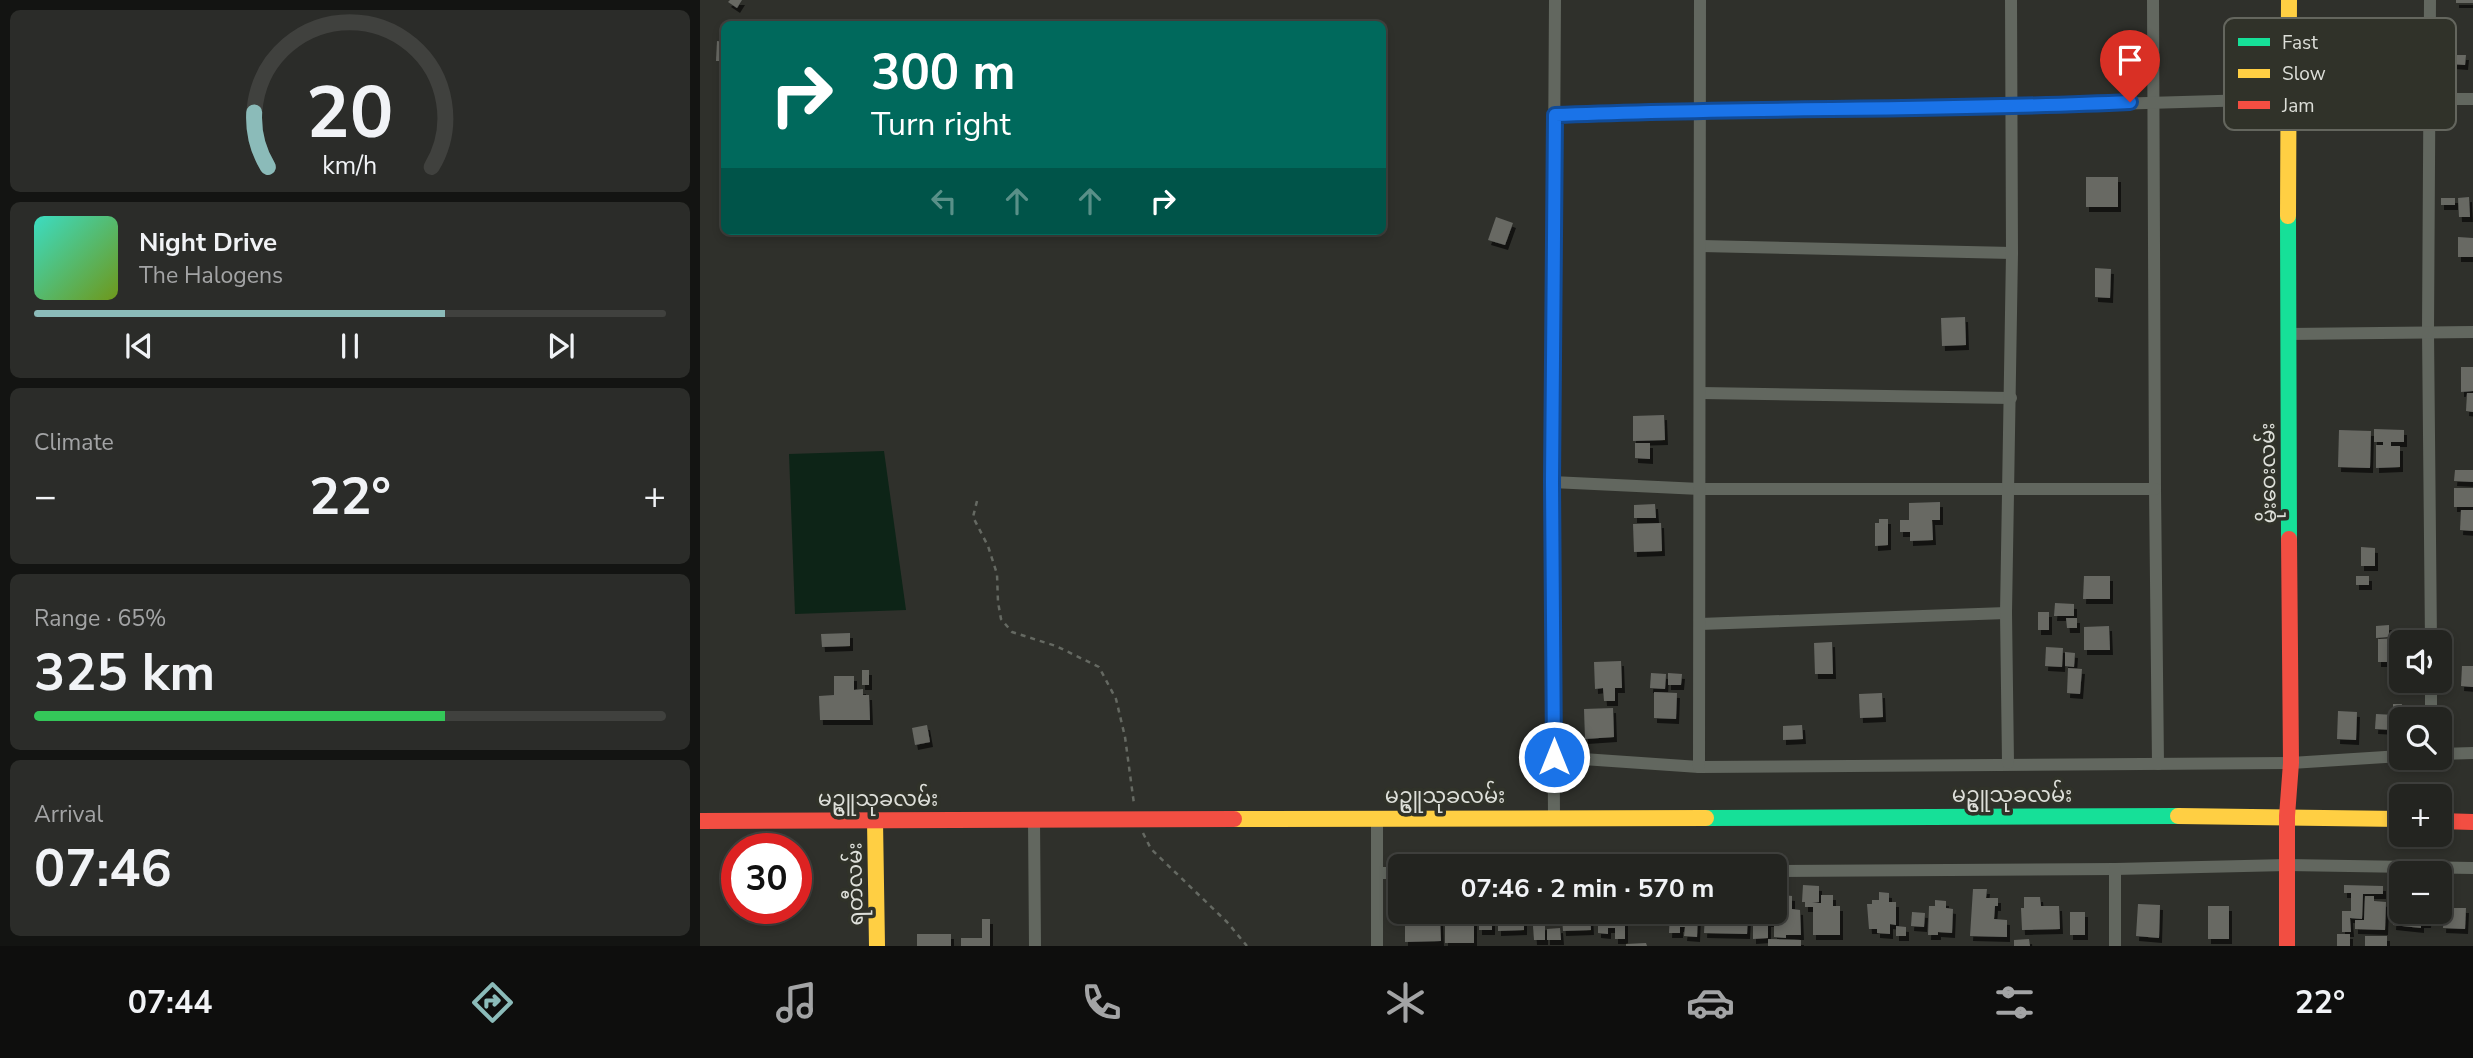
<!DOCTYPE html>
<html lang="en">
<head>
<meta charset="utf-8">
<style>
	:root { --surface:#232420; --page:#2b2c29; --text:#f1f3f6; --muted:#a3a4a5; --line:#40413e; --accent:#8bbbb9 }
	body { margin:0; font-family:"Nunito Sans","Noto Sans Myanmar",sans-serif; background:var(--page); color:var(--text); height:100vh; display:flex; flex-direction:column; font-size:26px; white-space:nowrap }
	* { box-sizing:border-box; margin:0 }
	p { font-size:23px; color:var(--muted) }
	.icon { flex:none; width:38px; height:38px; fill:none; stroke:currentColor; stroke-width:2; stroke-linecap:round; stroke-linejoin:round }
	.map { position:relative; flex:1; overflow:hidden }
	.details { display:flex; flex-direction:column; gap:10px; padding:10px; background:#131412; width:700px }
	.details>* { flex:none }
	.hud { position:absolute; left:21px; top:21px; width:665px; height:214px; border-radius:10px; box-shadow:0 4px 10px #0003,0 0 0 2px var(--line); background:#00695c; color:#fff; overflow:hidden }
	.tools { position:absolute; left:1689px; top:630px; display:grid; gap:14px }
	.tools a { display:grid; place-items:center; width:63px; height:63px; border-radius:10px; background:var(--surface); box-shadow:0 4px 10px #0003,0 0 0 2px var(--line); font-size:35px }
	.speed { position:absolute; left:21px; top:833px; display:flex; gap:14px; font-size:35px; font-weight:700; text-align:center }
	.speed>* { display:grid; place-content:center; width:91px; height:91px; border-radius:50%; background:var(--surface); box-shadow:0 4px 10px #0003,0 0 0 2px var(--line); line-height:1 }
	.speed .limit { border:10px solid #d22; background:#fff; color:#111 }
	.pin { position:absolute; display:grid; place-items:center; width:60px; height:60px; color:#fff; margin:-72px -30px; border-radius:50% 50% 50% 0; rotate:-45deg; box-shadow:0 0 7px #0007 }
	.pin .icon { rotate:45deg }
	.me { position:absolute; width:77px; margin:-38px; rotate:0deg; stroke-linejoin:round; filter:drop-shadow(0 0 5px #0008) }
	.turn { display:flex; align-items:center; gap:24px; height:147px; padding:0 35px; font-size:32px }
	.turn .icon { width:91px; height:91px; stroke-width:2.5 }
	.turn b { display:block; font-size:49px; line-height:60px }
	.lanes { display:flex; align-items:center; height:66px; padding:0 35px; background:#0003; justify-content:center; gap:35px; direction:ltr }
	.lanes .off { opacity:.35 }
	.big { font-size:52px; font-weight:700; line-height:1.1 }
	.details .widget { flex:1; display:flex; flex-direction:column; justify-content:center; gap:10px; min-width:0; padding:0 24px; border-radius:10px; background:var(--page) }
	.details .dial { align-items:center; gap:0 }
	.dial svg { height:182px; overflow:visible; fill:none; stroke:var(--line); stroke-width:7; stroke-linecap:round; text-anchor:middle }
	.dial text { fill:var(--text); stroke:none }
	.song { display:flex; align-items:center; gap:21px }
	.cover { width:84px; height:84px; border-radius:10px; background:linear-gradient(135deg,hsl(170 70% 55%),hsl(80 70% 35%)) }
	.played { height:7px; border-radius:4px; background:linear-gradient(90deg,var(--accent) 65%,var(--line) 65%) }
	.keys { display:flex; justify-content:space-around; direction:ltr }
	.heat { display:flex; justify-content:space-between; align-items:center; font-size:38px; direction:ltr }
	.charge { height:10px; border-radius:5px; background:linear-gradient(90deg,#34c759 65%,var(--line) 0) }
	.trip { position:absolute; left:688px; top:854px; width:399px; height:70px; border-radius:10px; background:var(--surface); box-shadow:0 4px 10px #0003,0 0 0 2px var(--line); font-weight:700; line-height:70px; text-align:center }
	.menu { display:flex; height:112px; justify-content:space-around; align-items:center; background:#0e0e0d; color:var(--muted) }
	.menu .icon { width:49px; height:49px }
	.menu .on { color:var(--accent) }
	.menu b { font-size:32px; color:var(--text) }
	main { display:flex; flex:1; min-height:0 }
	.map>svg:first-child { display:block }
</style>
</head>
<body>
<main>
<section class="details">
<div class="widget dial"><svg viewBox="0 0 100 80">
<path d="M14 69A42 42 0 1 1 86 69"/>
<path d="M14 69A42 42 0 0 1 8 45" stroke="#8bbbb9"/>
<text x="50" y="56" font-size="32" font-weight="700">20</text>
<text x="50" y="72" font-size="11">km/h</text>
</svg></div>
<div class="widget">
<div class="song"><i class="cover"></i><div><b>Night Drive</b><p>The Halogens</p></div></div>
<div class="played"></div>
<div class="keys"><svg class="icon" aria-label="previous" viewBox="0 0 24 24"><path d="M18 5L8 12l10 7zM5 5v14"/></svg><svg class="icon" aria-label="pause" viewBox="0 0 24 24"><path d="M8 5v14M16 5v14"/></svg><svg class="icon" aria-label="next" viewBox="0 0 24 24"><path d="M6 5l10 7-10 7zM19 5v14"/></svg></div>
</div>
<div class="widget"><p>Climate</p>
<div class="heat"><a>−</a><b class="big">22°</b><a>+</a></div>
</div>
<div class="widget"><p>Range · 65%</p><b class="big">325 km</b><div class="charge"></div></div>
<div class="widget"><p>Arrival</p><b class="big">07:46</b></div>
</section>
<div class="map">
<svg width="1773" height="946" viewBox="0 0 1773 946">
	<defs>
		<filter id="shadow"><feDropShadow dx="3" dy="5" stdDeviation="0" flood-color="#0009"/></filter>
	</defs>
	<rect width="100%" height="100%" fill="#2f302b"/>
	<!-- water -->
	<path fill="#0d2417" d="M184,451L206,610L95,614L89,454Z"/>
	<!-- building -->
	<g fill="#686964" filter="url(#shadow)">
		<path d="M30,0H42L37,8L28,2Z"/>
		<rect x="1756" y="0" width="17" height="3"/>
		<path d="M17,41L24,42V61H16Z"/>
		<path d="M1751,55H1766L1765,65L1751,64Z"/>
		<rect x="1386" y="177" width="32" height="30"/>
		<path d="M1769,197L1770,217H1759L1758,198Z"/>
		<rect x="1741" y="198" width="14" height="7"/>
		<path d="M796,217L813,223L805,245L788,240Z"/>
		<path d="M1758,237L1773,238V257H1758Z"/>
		<path d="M1395,268L1411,269L1410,298L1395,297Z"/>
		<path d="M1265,317L1266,345L1242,346L1241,318Z"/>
		<path d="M1761,367H1773V391L1761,392Z"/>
		<path d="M1767,393H1773V412L1766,411Z"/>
		<path d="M964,415L965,440L933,441V416Z"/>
		<path d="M1674,429L1704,430V442H1691V446H1700V467L1676,468V445H1683V442H1674Z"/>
		<path d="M1639,430L1671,431L1670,468L1638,467Z"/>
		<path d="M935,443H950V459L935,458Z"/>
		<path d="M1755,470H1773V482L1754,481Z"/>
		<rect x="1754" y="488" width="19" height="19"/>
		<path d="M1240,502V520H1232L1233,540L1210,541V532H1200V520H1209V503Z"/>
		<path d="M955,504L956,518H934V505Z"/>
		<path d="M1761,510H1773V531L1760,530Z"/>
		<path d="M1179,519H1188V545L1175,546V523H1179Z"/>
		<path d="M961,523L962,551L934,552L933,524Z"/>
		<path d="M1661,547L1675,548V566H1661Z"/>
		<path d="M1384,576H1410V599H1383Z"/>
		<rect x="1656" y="576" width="13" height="9"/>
		<path d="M1355,603L1374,604V616H1354Z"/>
		<rect x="1338" y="612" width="11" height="18"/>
		<path d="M1366,618H1377V628H1367Z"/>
		<path d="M1689,625V637L1676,638V626Z"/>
		<path d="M1409,626L1410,650H1384V627Z"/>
		<path d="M150,633V646L122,647L121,634Z"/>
		<path d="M1704,638V642H1701V662H1678V639Z"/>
		<path d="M1132,642L1133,674H1115L1114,643Z"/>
		<path d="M1346,647L1363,648L1362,667L1345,666Z"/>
		<path d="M1365,652L1375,653L1374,667L1365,666Z"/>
		<path d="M921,661L922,688H915V701H904L903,688L895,689L894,662Z"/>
		<path d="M1762,666H1773V687L1761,686Z"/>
		<path d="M1368,668L1382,669L1380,694L1367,693Z"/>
		<rect x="162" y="670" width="7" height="15"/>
		<path d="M951,673L966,674L965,689L950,688Z"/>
		<path d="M968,673L982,674L981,685H968Z"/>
		<path d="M134,676H154V690L163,689V695H169L170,720H120L119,696L134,695Z"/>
		<path d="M954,692L977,693L976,719L954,718Z"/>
		<path d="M1182,693L1183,717L1160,718L1159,694Z"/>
		<path d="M1693,704H1702L1701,714L1693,713Z"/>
		<path d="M913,708L914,737L885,739L884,709Z"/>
		<path d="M1638,711L1657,712L1656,740L1637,739Z"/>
		<path d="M1676,714L1695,715L1694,730L1675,729Z"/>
		<path d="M227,725L230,742L215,745L212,728Z"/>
		<path d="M1102,725L1103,739L1083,740V726Z"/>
		<path d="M1103,885L1119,886V902L1112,903H1121V895H1133V906H1140V935H1113V907H1105V902H1102Z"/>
		<path d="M1644,885L1683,886V894H1663L1662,919L1650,918L1651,932H1642V911H1651V893H1644Z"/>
		<path d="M1273,889H1287L1286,898H1298V906H1295L1294,919L1307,920V937L1270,936Z"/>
		<path d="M1179,892L1189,893V902H1196V925L1190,924V934L1177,933V929H1169L1167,904H1172V900H1179Z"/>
		<path d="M1082,895L1092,896V909L1100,910L1101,935H1086V938L1074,937V922H1068V938L1053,939V918H1068L1069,912H1074V906H1081Z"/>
		<path d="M1665,896H1674V901L1686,902L1685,930L1655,929V920H1664Z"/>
		<path d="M1324,897H1340L1341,906H1359L1360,929L1322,930L1321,908H1324Z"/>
		<path d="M1235,900L1246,901V908L1253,909L1252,933L1238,932V935H1228L1229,906H1235Z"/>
		<path d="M1438,904L1460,905L1459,938L1436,936Z"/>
		<rect x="1508" y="906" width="21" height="33"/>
		<path d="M1694,908L1701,909V912H1729L1728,923H1721V928L1693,925Z"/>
		<path d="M1744,908H1766L1765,929L1743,928Z"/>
		<path d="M710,912H735V920L740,919L741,941L705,942V921L711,920Z"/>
		<rect x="779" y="912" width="13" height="18"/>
		<path d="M798,912H810V920H824V930L798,931Z"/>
		<path d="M879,912H890L891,930L863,931L862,917L879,916Z"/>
		<path d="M898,912H925V939H915V928H908V934L898,933Z"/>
		<rect x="929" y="912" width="10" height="8"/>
		<path d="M970,912H998L997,937L984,936L985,927H980V933H969Z"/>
		<path d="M1212,912L1225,913L1224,927L1211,926Z"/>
		<rect x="1370" y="912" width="15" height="23"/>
		<path d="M1005,913L1048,915L1047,934L1004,933Z"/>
		<path d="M282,919H290V946H261V938H282Z"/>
		<rect x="745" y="921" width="29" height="22"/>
		<path d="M845,925V940H834L833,926Z"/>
		<path d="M1196,926L1206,927V936H1196Z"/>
		<path d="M860,928L861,940H847V929Z"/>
		<rect x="217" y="934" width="34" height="12"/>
		<rect x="1637" y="934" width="13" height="12"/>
		<rect x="1665" y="936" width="22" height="10"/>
		<path d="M1068,939L1101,940V946H1068Z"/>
		<path d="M1329,939L1330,946H1314V940Z"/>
		<path d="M946,943L947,946H926V944Z"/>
	</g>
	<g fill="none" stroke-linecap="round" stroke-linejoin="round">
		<!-- path -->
		<g stroke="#656962" stroke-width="2.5" stroke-dasharray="5 5" stroke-linecap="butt">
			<path d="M277,501L273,517L288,546L297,574L298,602L301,619L312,632L356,646L399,667L416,699L425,737L434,804"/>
			<path d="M443,833L451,849L527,922L547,946"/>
		</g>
		<!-- street -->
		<g stroke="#62675f" stroke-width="12">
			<path d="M1453,0L1455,489L1458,764"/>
			<path d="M1730,0L1728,331L1731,642"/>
			<path d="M855,115L1000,109L1310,107L1590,99H1773"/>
			<path d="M1001,246L1312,253"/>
			<path d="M1588,334L1773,332"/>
			<path d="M1001,393L1311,398"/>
			<path d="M852,482L1000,489H1455"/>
			<path d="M1000,624L1306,613"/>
			<path d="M1731,681V719"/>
			<path d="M1740,754L1773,753"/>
			<path d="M854,757L999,767L1591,763L1701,756"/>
			<path d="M1308,763L1306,613L1312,253L1311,0"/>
			<path d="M999,767L1000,0"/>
			<path d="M854,817L852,482L855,0"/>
			<path d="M334,819L335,946"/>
			<path d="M1074,871L1415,869L1587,865L1773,868"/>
			<path d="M677,873H700"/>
			<path d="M677,946V817"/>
			<path d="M1415,946V869"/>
		</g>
		<!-- fast -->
		<g stroke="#16e098" stroke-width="16">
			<path d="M1588,216L1589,539"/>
			<path d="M1006,818L1478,816"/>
		</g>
		<!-- slow -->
		<g stroke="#ffcf43" stroke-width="16">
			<path d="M1588,216L1589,0"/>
			<path d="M1478,816L1701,819"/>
			<path d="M534,819L1006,818"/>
			<path d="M175,821L177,946"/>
		</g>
		<!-- jam -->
		<g stroke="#f24e42" stroke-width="16">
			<path d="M0,821L534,819"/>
			<path d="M1740,821L1773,822"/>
			<path d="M1587,946V816L1591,763L1589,539"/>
		</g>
	</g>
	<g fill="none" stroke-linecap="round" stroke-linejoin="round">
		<!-- route casing -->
		<g stroke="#114b97" stroke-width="18">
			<path id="route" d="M854,757L852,482L855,115C1047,107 1238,111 1430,102"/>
		</g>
		<!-- route -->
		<use href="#route" stroke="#1a73e8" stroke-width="12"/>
	</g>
	<g text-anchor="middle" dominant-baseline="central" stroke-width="7" stroke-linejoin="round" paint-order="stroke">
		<!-- street labels -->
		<g font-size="21" fill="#dddfd9" stroke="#303229">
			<text transform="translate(1568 473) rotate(-91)">မိုးဝေးလမ်း</text>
			<text x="1312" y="795">မဥ္ဇူသုခလမ်း</text>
			<text x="745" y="796">မဥ္ဇူသုခလမ်း</text>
			<text x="178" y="799">မဥ္ဇူသုခလမ်း</text>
			<text transform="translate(155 884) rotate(-91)">ရတီလမ်း</text>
		</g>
	</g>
	<!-- legend -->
	<rect x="1524" y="18" width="232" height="112" rx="10" fill="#303229" stroke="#64665e" stroke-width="2"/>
	<rect x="1538" y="38" width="32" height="8" fill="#16e098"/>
	<rect x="1538" y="69" width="32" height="9" fill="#ffcf43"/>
	<rect x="1538" y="101" width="32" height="8" fill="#f24e42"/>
	<g font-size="19" fill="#dddfd9">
		<text x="1582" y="49">Fast</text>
		<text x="1582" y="80">Slow</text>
		<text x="1582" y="112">Jam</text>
	</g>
</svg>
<div class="tools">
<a><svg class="icon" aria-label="sound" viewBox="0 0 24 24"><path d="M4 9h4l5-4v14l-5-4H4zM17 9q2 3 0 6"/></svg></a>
<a><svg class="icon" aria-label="search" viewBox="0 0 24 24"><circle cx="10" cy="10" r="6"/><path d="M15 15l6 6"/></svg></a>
<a>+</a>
<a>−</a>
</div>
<div class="speed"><div class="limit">30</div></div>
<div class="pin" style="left:1430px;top:102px;background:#d93025"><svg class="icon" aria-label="arrive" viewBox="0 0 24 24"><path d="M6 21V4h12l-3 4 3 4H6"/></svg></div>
<svg class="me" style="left:854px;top:757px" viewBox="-20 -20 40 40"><circle r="17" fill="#1a73e8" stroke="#fff" stroke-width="3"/><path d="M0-11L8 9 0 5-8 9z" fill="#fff"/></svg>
<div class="trip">07:46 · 2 min · 570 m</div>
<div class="hud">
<div class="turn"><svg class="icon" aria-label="right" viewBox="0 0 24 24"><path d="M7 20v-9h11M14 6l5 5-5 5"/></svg><div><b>300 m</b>Turn right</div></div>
<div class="lanes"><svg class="icon off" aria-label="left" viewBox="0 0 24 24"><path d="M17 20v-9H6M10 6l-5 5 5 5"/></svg><svg class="icon off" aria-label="ahead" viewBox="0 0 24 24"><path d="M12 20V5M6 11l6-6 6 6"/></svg><svg class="icon off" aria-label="ahead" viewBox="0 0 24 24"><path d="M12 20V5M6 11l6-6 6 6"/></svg><svg class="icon" aria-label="right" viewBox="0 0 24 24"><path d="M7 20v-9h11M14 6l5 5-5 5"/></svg></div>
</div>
</div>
</main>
<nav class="menu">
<b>07:44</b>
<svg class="icon on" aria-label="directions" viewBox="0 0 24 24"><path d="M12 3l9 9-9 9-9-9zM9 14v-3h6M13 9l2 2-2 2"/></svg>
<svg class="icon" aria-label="music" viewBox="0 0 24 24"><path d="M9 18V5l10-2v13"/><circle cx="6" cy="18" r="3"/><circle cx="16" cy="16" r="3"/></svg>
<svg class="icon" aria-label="phone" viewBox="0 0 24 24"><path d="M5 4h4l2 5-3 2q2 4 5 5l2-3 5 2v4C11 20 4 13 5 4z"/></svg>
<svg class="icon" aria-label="climate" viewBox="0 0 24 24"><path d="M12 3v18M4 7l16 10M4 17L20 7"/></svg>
<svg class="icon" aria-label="car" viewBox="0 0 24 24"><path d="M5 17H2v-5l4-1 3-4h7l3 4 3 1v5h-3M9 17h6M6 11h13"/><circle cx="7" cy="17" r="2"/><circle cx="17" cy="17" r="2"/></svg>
<svg class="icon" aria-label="filters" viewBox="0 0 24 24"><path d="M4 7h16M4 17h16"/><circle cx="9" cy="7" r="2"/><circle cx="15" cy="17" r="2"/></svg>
<b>22°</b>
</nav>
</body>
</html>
